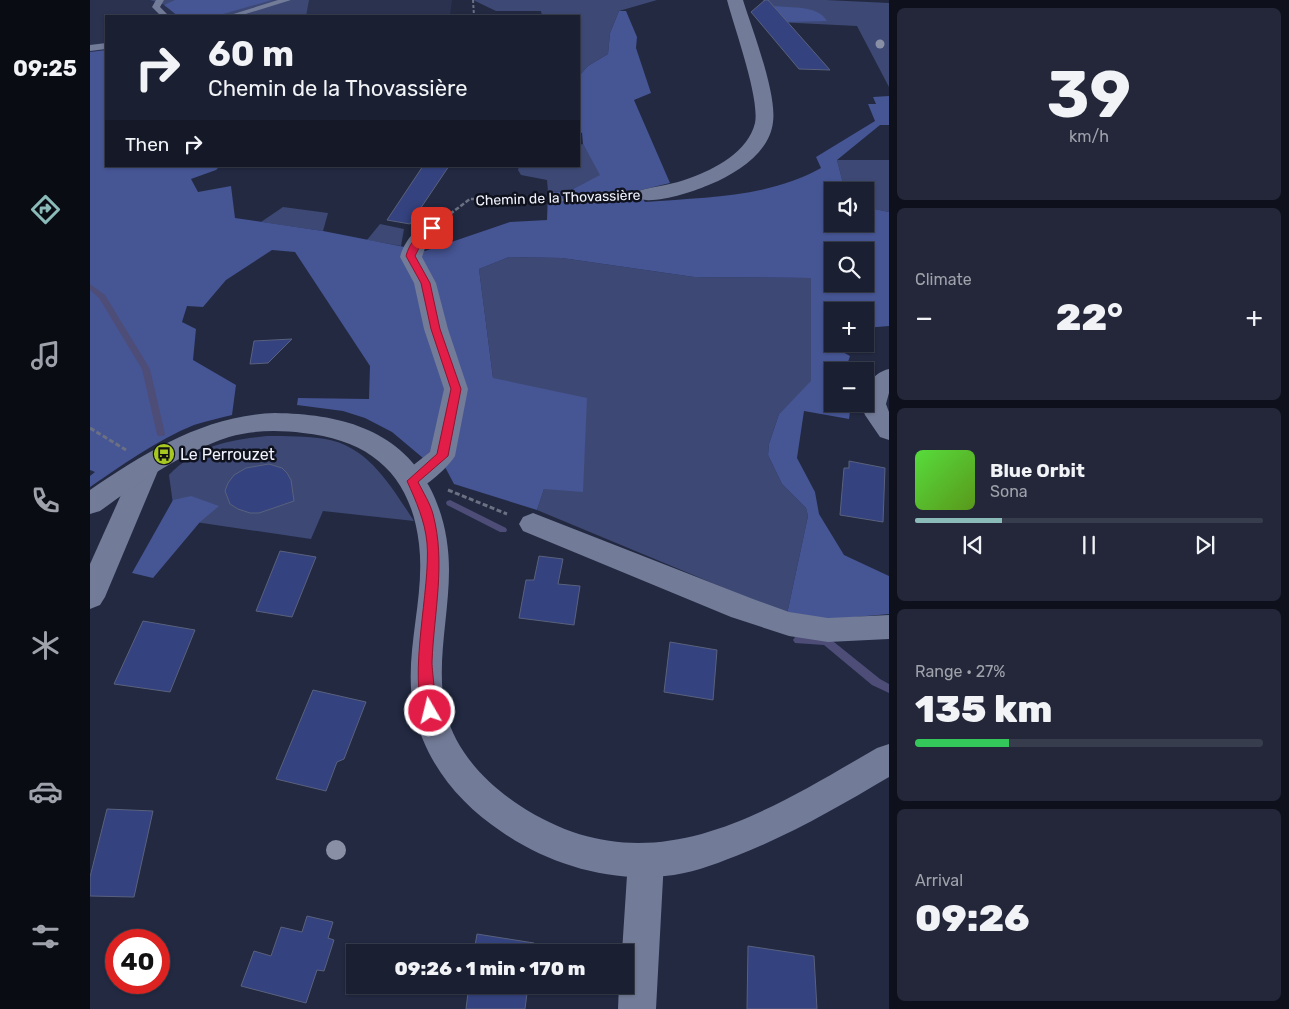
<!DOCTYPE html>
<html lang="en">
<head>
<meta charset="utf-8">
<style>
	:root { --surface:#1a1f31; --page:#232739; --text:#f1f3f6; --muted:#9fa2ab; --line:#383d4d; --accent:#8bbbb9 }
	body { margin:0; font-family:Rubik,sans-serif; background:var(--page); color:var(--text); height:100vh; display:flex; flex-direction:column; font-size:19px; white-space:nowrap }
	* { box-sizing:border-box; margin:0 }
	p { font-size:16px; color:var(--muted) }
	.icon { flex:none; width:28px; height:28px; fill:none; stroke:currentColor; stroke-width:2; stroke-linecap:round; stroke-linejoin:round }
	.map { position:relative; flex:1; overflow:hidden }
	.details { display:flex; flex-direction:column; gap:8px; padding:8px; background:#0e111b; width:400px }
	.details>* { flex:none }
	.banner { position:absolute; left:15px; top:15px; width:475px; height:152px; border-radius:0px; box-shadow:0 1px 4px #0004,0 0 0 1px var(--line); background:#1a1f31; color:var(--text); overflow:hidden }
	.controls { position:absolute; left:734px; top:182px; display:grid; gap:10px }
	.controls a { display:grid; place-items:center; width:50px; height:50px; border-radius:0px; background:var(--surface); box-shadow:0 1px 4px #0004,0 0 0 1px var(--line); font-size:25px }
	.speed { position:absolute; left:15px; top:929px; display:flex; gap:10px; font-size:25px; font-weight:700; text-align:center }
	.speed>* { display:grid; place-content:center; width:65px; height:65px; border-radius:50%; background:var(--surface); box-shadow:0 1px 4px #0004,0 0 0 1px var(--line); line-height:1 }
	.speed .limit { border:8px solid #d22; background:#fff; color:#111 }
	.pin { position:absolute; display:grid; place-items:center; width:42px; height:42px; color:#fff; margin:-21px; border-radius:10px; box-shadow:0 2px 8px #0006 }
	.me { position:absolute; width:55px; margin:-28px; rotate:352deg; stroke-linejoin:round; filter:drop-shadow(0 0 4px #0008) }
	.turn { display:flex; align-items:center; gap:18px; height:105px; padding:0 20px; font-size:22px }
	.turn .icon { width:65px; height:65px; stroke-width:2.5 }
	.turn b { display:block; font-size:35px; line-height:42px }
	.then { display:flex; align-items:center; height:48px; padding:0 20px; background:#0003; gap:10px; font-size:19px }
	.big { font-size:38px; font-weight:800; line-height:1.1 }
	.details .widget { flex:1; display:flex; flex-direction:column; justify-content:center; gap:8px; min-width:0; padding:0 18px; border-radius:8px; background:var(--page) }
	.details .dial { align-items:center; gap:0 }
	.dial b { font-size:65px; line-height:1 }
	.song { display:flex; align-items:center; gap:15px }
	.cover { width:60px; height:60px; border-radius:8px; background:linear-gradient(135deg,hsl(110 70% 55%),hsl(90 70% 35%)) }
	.played { height:5px; border-radius:2px; background:linear-gradient(90deg,var(--accent) 25%,var(--line) 25%) }
	.keys { display:flex; justify-content:space-around; direction:ltr }
	.heat { display:flex; justify-content:space-between; align-items:center; font-size:28px; direction:ltr }
	.charge { height:8px; border-radius:4px; background:linear-gradient(90deg,#34c759 27%,var(--line) 0) }
	.trip { position:absolute; left:256px; top:944px; width:288px; height:50px; border-radius:0px; background:var(--surface); box-shadow:0 1px 4px #0004,0 0 0 1px var(--line); font-weight:800; line-height:50px; text-align:center }
	main { display:flex; flex:1; min-height:0 }
	.tab-bar { display:flex; flex-direction:column; width:90px; justify-content:space-around; align-items:center; background:#0a0c14; color:var(--muted) }
	.tab-bar .icon { width:35px; height:35px }
	.tab-bar .on { color:var(--accent) }
	.tab-bar b { font-size:22px; color:var(--text) }
	.map>svg:first-child { display:block }
</style>
</head>
<body>
<main>
<nav class="tab-bar">
<b>09:25</b>
<svg class="icon on" aria-label="directions" viewBox="0 0 24 24"><path d="M12 3l9 9-9 9-9-9zM9 14v-3h6M13 9l2 2-2 2"/></svg>
<svg class="icon" aria-label="music" viewBox="0 0 24 24"><path d="M9 18V5l10-2v13"/><circle cx="6" cy="18" r="3"/><circle cx="16" cy="16" r="3"/></svg>
<svg class="icon" aria-label="phone" viewBox="0 0 24 24"><path d="M5 4h4l2 5-3 2q2 4 5 5l2-3 5 2v4C11 20 4 13 5 4z"/></svg>
<svg class="icon" aria-label="climate" viewBox="0 0 24 24"><path d="M12 3v18M4 7l16 10M4 17L20 7"/></svg>
<svg class="icon" aria-label="car" viewBox="0 0 24 24"><path d="M5 17H2v-5l4-1 3-4h7l3 4 3 1v5h-3M9 17h6M6 11h13"/><circle cx="7" cy="17" r="2"/><circle cx="17" cy="17" r="2"/></svg>
<svg class="icon" aria-label="filters" viewBox="0 0 24 24"><path d="M4 7h16M4 17h16"/><circle cx="9" cy="7" r="2"/><circle cx="15" cy="17" r="2"/></svg>
</nav>
<div class="map">
<svg width="799" height="1009" viewBox="0 0 799 1009">
	<rect width="100%" height="100%" fill="#222941"/>
	<!-- built -->
	<path fill="#2a3250" d="M0,0H362L360,16H16V50L0,52Z"/>
	<!-- green -->
	<g fill="#3d4974">
		<path d="M60,0H219L216,16H88L75,5Z"/>
		<path d="M383,0H567L529,11L520,33L518,54L498,66L489,76V16H452L451,11H406Z"/>
		<path d="M673,0H736L799,3V87L767,26L686,22Z"/>
		<path d="M493,144L511,175L479,191L458,192L457,180L431,175L428,170L429,166H489V145Z"/>
		<path d="M747,160H799V212L775,207V191H755Z"/>
		<path d="M193,207L238,213L233,231L171,222Z"/>
		<path d="M290,224L314,229L311,246L277,240Z"/>
		<path d="M419,257L472,258L604,277L721,278V382L689,414L679,444L678,455L692,484L716,508L718,516L697,614L447,510L454,489L403,378L389,269Z"/>
		<path d="M177,436C196,436 216,436 235,439C279,446 302,488 324,521L233,511L221,539L85,519L79,475C107,446 138,440 177,436Z"/>
	</g>
	<!-- forest -->
	<g fill="#465594" fill-rule="evenodd">
		<path d="M85,0H182L126,16H88L74,5Z"/>
		<path d="M684,6C701,8 728,5 737,21L695,22Z"/>
		<path d="M529,11H536L547,37L546,48L561,93L544,100L580,183L547,191L555,202C615,197 677,198 731,168L726,157L785,121L778,104H786L783,97L799,96V125H790L747,160L755,191H742V224H775V207L799,212V326L775,328V311H742V344H748L749,350L760,356L755,371H742V404H761L759,419L714,411L707,458L725,492L729,514L754,555L799,576V614L743,619L697,614L718,516L716,508L692,484L678,455L679,444L689,414L721,381V278L604,277L472,258L419,257L389,269L403,378L497,398L493,492L454,489L447,510L364,484L355,467L333,458L302,432L275,418L253,411L207,405L208,398L279,399L280,366L205,252L182,250L136,280L113,307L97,306L92,322L106,329L103,360L146,385L142,415C130,418 116,421 104,425C67,440 32,465 0,487V476L5,472L0,470V52L16,50V166H130L126,170L101,179L108,192L141,186L145,218L233,231L335,251L420,222L457,220L458,192L479,191L510,175L493,144L492,133L489,132V76L498,66L518,54L520,33ZM742,251H775V284H742Z"/>
		<path d="M101,496L129,506L110,522L63,578L42,573L83,500Z"/>
	</g>
	<g fill="none" stroke-linecap="round" stroke-linejoin="round">
		<!-- stream -->
		<g fill="#4d4d78" fill-rule="evenodd">
			<path d="M0,284L15,295L60,369L75,434L74,436H68L67,434L52,369L9,298L0,290Z"/>
			<path d="M360,500L416,528L417,530L416,532H410L357,505L356,503L357,501Z"/>
			<path d="M708,636L739,638L790,679L799,684V693L782,685L734,645L705,643L703,640L705,637Z"/>
		</g>
	</g>
	<!-- building -->
	<g fill="#34427f" stroke="#59617d">
		<path d="M675,0H678L740,70L709,69L661,12Z"/>
		<path d="M333,166H359L320,224L297,220Z"/>
		<path d="M202,339L178,363L160,364L164,341Z"/>
		<path d="M759,461L795,468L793,522L750,515L754,468H759Z"/>
		<path d="M179,464L192,468L197,473L201,480L204,501L169,513H160L148,509L140,504L135,491L138,483L144,475L156,468Z"/>
		<path d="M190,551L226,557L202,617L166,611Z"/>
		<path d="M449,556L473,559L468,584L490,586L484,625L429,618L436,580H444Z"/>
		<path d="M53,621L105,630L80,692L24,684Z"/>
		<path d="M580,642L627,650L623,700L574,692Z"/>
		<path d="M223,690L276,702L254,759L247,762L236,791L186,779Z"/>
		<path d="M17,809L63,811L44,897L0,896V877Z"/>
		<path d="M217,916L243,922L238,938L244,940L234,971L227,970L216,1003L151,986L164,951L181,956L191,927L212,932Z"/>
		<path d="M387,934L444,943L442,952H384Z"/>
		<path d="M658,946L724,956L727,1009H657Z"/>
		<path d="M379,985H438L435,1009H376Z"/>
	</g>
	<g fill="none" stroke-linecap="round" stroke-linejoin="round">
		<!-- path-far2 -->
		<path stroke="#6b7083" stroke-width="2" stroke-dasharray="3 2" stroke-linecap="butt" d="M383,0L384,16"/>
		<!-- path-far1 -->
		<path stroke="#6b7083" stroke-width="2.5" stroke-dasharray="4.5 2" stroke-linecap="butt" d="M360,214L380,199L486,200L531,197"/>
		<!-- path -->
		<g stroke="#6b7083" stroke-width="3" stroke-dasharray="5 2.5" stroke-linecap="butt">
			<path d="M0,428L36,450"/>
			<path d="M358,490L417,514"/>
		</g>
		<!-- lane -->
		<g fill="#727b97" fill-rule="evenodd">
			<path d="M66,0H74L70,7L79,16H71L62,7Z"/>
			<path d="M188,0H201L149,16H137Z"/>
			<path d="M16,43V49L0,51V45Z"/>
		</g>
		<!-- street -->
		<g fill="#727b97" fill-rule="evenodd">
			<path d="M637,0H653C662,29 687,93 683,122C680,152 647,173 621,184C603,192 567,204 548,199L545,195L548,191C565,186 583,185 600,178C625,169 658,152 665,123C670,98 644,27 637,0Z"/>
			<path d="M342,222L350,223L353,228L336,245L332,257L346,283L358,329L378,389L365,456C359,466 336,488 324,490C320,491 317,489 312,488L309,481L312,474L340,452L354,389L334,329L324,283L310,257C314,242 326,226 342,222Z"/>
			<path d="M799,369V393L796,404L799,412V440L790,437L775,415L771,404H775C775,387 782,373 799,369Z"/>
			<path d="M57,456L66,459L70,466L15,597L10,605L0,609V564L44,466L48,459Z"/>
			<path d="M443,513L663,599L699,612L738,618L799,615V639L738,642L699,636L641,617L433,531L429,524L433,517Z"/>
			<path d="M556,843L569,848L574,860L566,1009H528L529,985H535V952H532L538,860L543,848Z"/>
		</g>
		<!-- secondary -->
		<path fill="#727b97" fill-rule="evenodd" d="M185,413C248,414 307,428 339,486C353,512 359,541 359,570C359,618 345,666 356,713C366,752 396,783 429,805C558,890 671,815 787,748L799,744V777C750,806 700,835 646,856C623,865 599,874 575,876C518,882 458,864 412,832C370,804 337,765 325,715C311,659 336,601 329,544C321,475 281,440 213,433C189,430 162,430 139,437C91,453 50,482 10,511L0,514V490C55,452 116,415 185,413Z"/>
	</g>
	<!-- trees -->
	<g fill="#898fa5">
		<circle cx="790" cy="44" r="4.5"/>
		<circle cx="246" cy="850" r="10"/>
	</g>
	<!-- route -->
	<path fill="#e11d48" stroke="#92132f" d="M342,226L346,228L332,242L325,256L340,283L350,329L371,389L358,456L328,482C333,492 340,503 343,514C356,563 344,612 342,662C342,674 348,708 344,715L340,717L335,715C317,678 341,588 337,543C335,521 326,501 317,481L347,454L361,389L341,329L331,283L316,256C319,244 329,230 342,226Z"/>
	<!-- icons -->
	<defs>
		<g id="bus-disc" transform="scale(1.125)"><circle r="9.5" fill="#a6c820" stroke="#0f121d"/><path d="M-5-6H5V4H4V6H2V4H-2V6H-4V4H-5ZM-3.5-4V0h7V-4ZM-3.5 1.2v1.5H-2V1.2ZM2 1.2v1.5H3.5V1.2Z" fill="#111"/></g>
	</defs>
	<g fill-rule="evenodd">
		<use href="#bus-disc" x="74" y="454"/>
	</g>
	<g text-anchor="middle" dominant-baseline="central" stroke-width="5" stroke-linejoin="round" paint-order="stroke">
		<!-- far-street labels -->
		<g font-size="14" fill="#f0f3fd" stroke="#0f121d">
			<text transform="translate(468 198) rotate(-2)">Chemin de la Thovassière</text>
		</g>
		<!-- poi labels -->
		<g font-size="16" fill="#f0f3fd" stroke="#0f121d" text-anchor="start">
			<text x="90" y="454">Le Perrouzet</text>
		</g>
	</g>
</svg>
<div class="controls">
<a><svg class="icon" aria-label="sound" viewBox="0 0 24 24"><path d="M4 9h4l5-4v14l-5-4H4zM17 9q2 3 0 6"/></svg></a>
<a><svg class="icon" aria-label="search" viewBox="0 0 24 24"><circle cx="10" cy="10" r="6"/><path d="M15 15l6 6"/></svg></a>
<a>+</a>
<a>−</a>
</div>
<div class="speed"><div class="limit">40</div></div>
<div class="pin" style="left:342px;top:228px;background:#d93025"><svg class="icon" aria-label="arrive" viewBox="0 0 24 24"><path d="M6 21V4h12l-3 4 3 4H6"/></svg></div>
<svg class="me" style="left:340px;top:711px" viewBox="-20 -20 40 40"><circle r="17" fill="#e11d48" stroke="#fff" stroke-width="3"/><path d="M0-11L8 9 0 5-8 9z" fill="#fff"/></svg>
<div class="trip">09:26 · 1 min · 170 m</div>
<div class="banner">
<div class="turn"><svg class="icon" aria-label="right" viewBox="0 0 24 24"><path d="M7 20v-9h11M14 6l5 5-5 5"/></svg><div><b>60 m</b>Chemin de la Thovassière</div></div>
<div class="then">Then<svg class="icon" aria-label="right" viewBox="0 0 24 24"><path d="M7 20v-9h11M14 6l5 5-5 5"/></svg></div>
</div>
</div>
<section class="details">
<div class="widget dial"><b>39</b><p>km/h</p></div>
<div class="widget"><p>Climate</p>
<div class="heat"><a>−</a><b class="big">22°</b><a>+</a></div>
</div>
<div class="widget">
<div class="song"><i class="cover"></i><div><b>Blue Orbit</b><p>Sona</p></div></div>
<div class="played"></div>
<div class="keys"><svg class="icon" aria-label="previous" viewBox="0 0 24 24"><path d="M18 5L8 12l10 7zM5 5v14"/></svg><svg class="icon" aria-label="pause" viewBox="0 0 24 24"><path d="M8 5v14M16 5v14"/></svg><svg class="icon" aria-label="next" viewBox="0 0 24 24"><path d="M6 5l10 7-10 7zM19 5v14"/></svg></div>
</div>
<div class="widget"><p>Range · 27%</p><b class="big">135 km</b><div class="charge"></div></div>
<div class="widget"><p>Arrival</p><b class="big">09:26</b></div>
</section>
</main>
</body>
</html>
